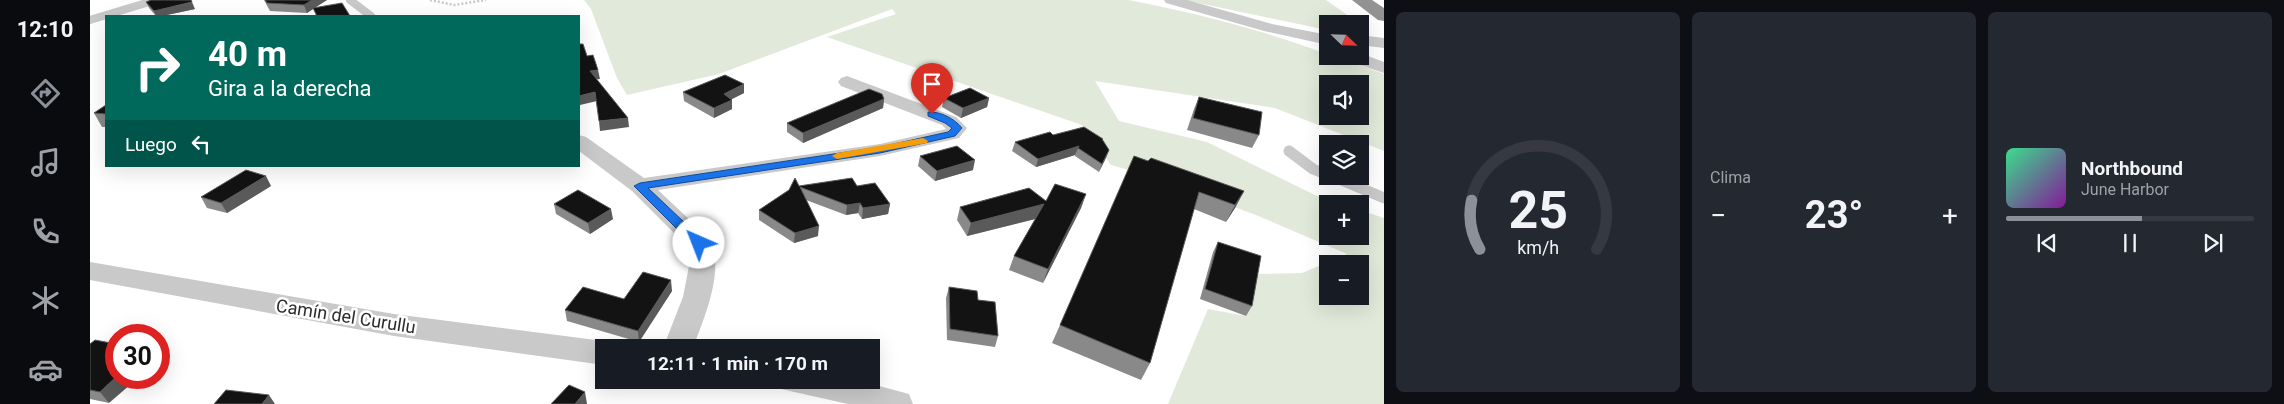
<!DOCTYPE html>
<html lang="es">
<head>
<meta charset="utf-8">
<style>
	:root { --surface:#171b24; --page:#242831; --text:#f1f3f6; --muted:#9ea1a6; --line:#363941; --accent:#8c9099 }
	body { margin:0; font-family:Roboto,sans-serif; background:var(--page); color:var(--text); height:100vh; display:flex; flex-direction:column; font-size:19px; white-space:nowrap }
	* { box-sizing:border-box; margin:0 }
	p { font-size:16px; color:var(--muted) }
	.icon { flex:none; width:28px; height:28px; fill:none; stroke:currentColor; stroke-width:2; stroke-linecap:round; stroke-linejoin:round }
	.map { position:relative; flex:1; overflow:hidden }
	.sheet { display:flex; flex-direction:column; gap:12px; padding:12px; background:#0d0f14; width:900px }
	.sheet>* { flex:none }
	.banner { position:absolute; left:15px; top:15px; width:475px; height:152px; border-radius:0px; box-shadow:0 5px 20px #0002; background:#00695c; color:#fff; overflow:hidden }
	.needle { width:32px; rotate:113deg }
	.buttons { position:absolute; left:1229px; top:15px; display:grid; gap:10px }
	.buttons a { display:grid; place-items:center; width:50px; height:50px; border-radius:0px; background:var(--surface); box-shadow:0 5px 20px #0002; font-size:25px }
	.speed { position:absolute; left:15px; top:324px; display:flex; gap:10px; font-size:25px; font-weight:700; text-align:center }
	.speed>* { display:grid; place-content:center; width:65px; height:65px; border-radius:50%; background:var(--surface); box-shadow:0 5px 20px #0002; line-height:1 }
	.speed .limit { border:8px solid #d22; background:#fff; color:#111 }
	.pin { position:absolute; display:grid; place-items:center; width:42px; height:42px; color:#fff; margin:-51px -21px; border-radius:50% 50% 50% 0; rotate:-45deg; box-shadow:0 0 5px #0007 }
	.pin .icon { rotate:45deg }
	.me { position:absolute; width:55px; margin:-28px; rotate:316deg; stroke-linejoin:round; filter:drop-shadow(0 0 4px #0008) }
	.turn { display:flex; align-items:center; gap:18px; height:105px; padding:0 20px; font-size:22px }
	.turn .icon { width:65px; height:65px; stroke-width:2.5 }
	.turn b { display:block; font-size:35px; line-height:42px }
	.then { display:flex; align-items:center; height:48px; padding:0 20px; background:#0003; gap:10px; font-size:19px }
	.big { font-size:38px; font-weight:700; line-height:1.1 }
	.sheet .tile { flex:1; display:flex; flex-direction:column; justify-content:center; gap:8px; min-width:0; padding:0 18px; border-radius:8px; background:var(--page) }
	.sheet .dial { align-items:center; gap:0 }
	.dial svg { height:130px; overflow:visible; fill:none; stroke:var(--line); stroke-width:7; stroke-linecap:round; text-anchor:middle }
	.dial text { fill:var(--text); stroke:none }
	.song { display:flex; align-items:center; gap:15px }
	.cover { width:60px; height:60px; border-radius:8px; background:linear-gradient(135deg,hsl(150 70% 55%),hsl(290 70% 35%)) }
	.played { height:5px; border-radius:2px; background:linear-gradient(90deg,var(--accent) 55%,var(--line) 55%) }
	.keys { display:flex; justify-content:space-around; direction:ltr }
	.heat { display:flex; justify-content:space-between; align-items:center; font-size:28px; direction:ltr }
	.sheet .tiles { flex:1; display:grid; gap:12px; grid-template-columns:repeat(3,1fr) }
	.trip { position:absolute; left:505px; top:339px; width:285px; height:50px; border-radius:0px; background:var(--surface); box-shadow:0 5px 20px #0002; font-weight:700; line-height:50px; text-align:center }
	main { display:flex; flex:1; min-height:0 }
	.tab-bar { display:flex; flex-direction:column; width:90px; justify-content:space-around; align-items:center; background:#090b0e; color:var(--muted) }
	.tab-bar .icon { width:35px; height:35px }
	.tab-bar .active { color:var(--accent) }
	.tab-bar b { font-size:22px; color:var(--text) }
	.map>svg:first-child { display:block }
</style>
</head>
<body>
<main>
<nav class="tab-bar">
<b>12:10</b>
<svg class="icon active" aria-label="directions" viewBox="0 0 24 24"><path d="M12 3l9 9-9 9-9-9zM9 14v-3h6M13 9l2 2-2 2"/></svg>
<svg class="icon" aria-label="music" viewBox="0 0 24 24"><path d="M9 18V5l10-2v13"/><circle cx="6" cy="18" r="3"/><circle cx="16" cy="16" r="3"/></svg>
<svg class="icon" aria-label="phone" viewBox="0 0 24 24"><path d="M5 4h4l2 5-3 2q2 4 5 5l2-3 5 2v4C11 20 4 13 5 4z"/></svg>
<svg class="icon" aria-label="climate" viewBox="0 0 24 24"><path d="M12 3v18M4 7l16 10M4 17L20 7"/></svg>
<svg class="icon" aria-label="car" viewBox="0 0 24 24"><path d="M5 17H2v-5l4-1 3-4h7l3 4 3 1v5h-3M9 17h6M6 11h13"/><circle cx="7" cy="17" r="2"/><circle cx="17" cy="17" r="2"/></svg>
</nav>
<div class="map">
<svg width="1294" height="404" viewBox="0 0 1294 404">
	<rect width="100%" height="100%" fill="#fff"/>
	<!-- green -->
	<g fill="#e1e9da" fill-rule="evenodd">
		<path d="M494,0H1038C1107,13 1172,30 1237,54L1238,56H1244L1294,74V151L1185,108L1005,81L1029,121L1117,142L1225,195L1251,204H1238V236H1270V210L1294,218V404H1078L1118,309L1156,316L1164,274L1212,273L1257,254L1166,215L1054,174L1021,165L992,125L737,37L806,14L802,9L629,74L537,95L527,78L501,9ZM1238,84H1270V116H1238ZM1238,264H1270V296H1238Z"/>
		<path d="M1094,0H1236L1270,24H1238L1237,30Z"/>
	</g>
	<g fill="none" stroke-linecap="round" stroke-linejoin="round">
		<!-- path -->
		<path stroke="#c9c9c9" stroke-width="2.5" stroke-dasharray="2 2" stroke-linecap="butt" d="M340,0L364,5L396,0"/>
		<!-- service-far1 -->
		<g stroke="#c9c9c9" stroke-width="8">
			<path d="M260,0L281,16"/>
			<path d="M0,20L66,0"/>
		</g>
		<!-- service -->
		<g stroke="#c9c9c9" stroke-width="11">
			<path d="M1199,151L1223,169L1238,175"/>
			<path d="M1242,176L1294,198"/>
		</g>
		<!-- minor -->
		<g fill="#c9c9c9" fill-rule="evenodd">
			<path d="M1074,0H1097L1182,24L1238,35V45L1174,31L1076,3Z"/>
			<path d="M1270,35L1294,38V48L1270,45Z"/>
			<path d="M1270,53L1294,62V73L1255,60L1253,56H1270Z"/>
			<path d="M757,76L866,117L877,128L869,138L790,156L568,190L618,237C637,267 614,318 603,348H573L593,297L599,266L596,245L542,191L489,151V135L496,137L554,178L790,144L856,129L852,125L751,86L748,82L751,78Z"/>
			<path d="M0,262L304,314L514,341L525,345L526,348H514V365L304,336L0,280Z"/>
			<path d="M686,380H767L819,394L823,404H758L691,389Z"/>
		</g>
		<!-- motorway -->
		<path fill="#939393" fill-rule="evenodd" d="M1262,0H1282L1294,8V21L1288,20Z"/>
	</g>
	<!-- wall -->
	<g fill="#898989">
		<path d="M174,0H237L225,7L260,16H226L224,8L217,13L180,11Z"/>
		<path d="M56,2L105,9L72,16H66L59,8Z"/>
		<path d="M593,92L654,93L642,99V109L624,118L594,101Z"/>
		<path d="M1109,97L1169,135L1162,148L1097,130L1104,109Z"/>
		<path d="M854,98H899L897,107L871,118L852,107Z"/>
		<path d="M794,99L793,108L713,143L697,132V123Z"/>
		<path d="M16,105V127H12L4,113Z"/>
		<path d="M963,135L1013,141L1019,150L1009,172L985,156V155L946,167L922,151L925,142Z"/>
		<path d="M830,156L883,170L845,181L828,166Z"/>
		<path d="M1058,161L1154,191L1145,208L1136,222L1104,209L1060,363L1051,380L962,343L970,325Z"/>
		<path d="M181,186L137,213L117,208L111,197Z"/>
		<path d="M709,186H767L800,204L798,214L772,219L768,213L756,215L716,200L728,236L704,243L669,220V210L699,190Z"/>
		<path d="M996,194L991,208L953,283L919,270L924,256L945,219L877,236L867,220L870,207L956,201Z"/>
		<path d="M464,204L523,219L500,234L466,214Z"/>
		<path d="M1128,242L1162,306L1156,316L1110,299L1123,252Z"/>
		<path d="M859,287L888,300L908,336L905,347L857,340L856,298Z"/>
		<path d="M582,291L549,342L477,321L475,310Z"/>
		<path d="M0,344L19,403L0,399Z"/>
	</g>
	<!-- shaded-wall -->
	<g fill="#5a5a5a">
		<path d="M222,0H237L217,13L214,5Z"/>
		<path d="M102,2L105,9L72,16H66L64,11Z"/>
		<path d="M508,70L510,79L501,80L500,71Z"/>
		<path d="M654,84V93L634,103V94Z"/>
		<path d="M505,92L507,101L490,105L489,96Z"/>
		<path d="M899,98L897,107L871,118L873,108Z"/>
		<path d="M794,99L793,108L713,143V133Z"/>
		<path d="M642,100V109L624,118V108Z"/>
		<path d="M538,118L539,127L510,131L509,121Z"/>
		<path d="M989,146L985,155L946,167L948,159Z"/>
		<path d="M1019,150L1016,158L1009,172L1012,164Z"/>
		<path d="M885,160L883,170L845,181L847,171Z"/>
		<path d="M176,176L181,186L137,213L131,203Z"/>
		<path d="M1154,191L1145,208L1136,222L1145,205Z"/>
		<path d="M996,194L991,208L953,283L958,269Z"/>
		<path d="M770,203L768,213L756,215L757,205Z"/>
		<path d="M800,204L798,214L772,219L773,208Z"/>
		<path d="M954,204L949,218L877,236L881,223Z"/>
		<path d="M521,209L523,219L500,234L498,223Z"/>
		<path d="M729,226L728,236L704,243L705,233Z"/>
		<path d="M581,280L582,291L549,342L548,331Z"/>
		<path d="M26,377L48,378L19,403L10,392Z"/>
		<path d="M495,392L497,404H485Z"/>
		<path d="M179,395L185,404H172Z"/>
	</g>
	<!-- building -->
	<g fill="#131313" stroke="#5a5a5a">
		<path d="M61,0H101L102,2L64,11L56,2Z"/>
		<path d="M175,0H222L214,5L177,3Z"/>
		<path d="M252,3L260,16H227L223,8Z"/>
		<path d="M489,44H493L497,56L503,55L508,70L500,71L538,118L509,121L505,92L489,96Z"/>
		<path d="M635,75L654,84L634,94L642,100L624,108L593,92Z"/>
		<path d="M880,88L899,98L873,108L854,98Z"/>
		<path d="M779,89L792,94L794,99L713,133L697,123Z"/>
		<path d="M1109,97L1172,112L1169,135L1103,118Z"/>
		<path d="M16,105V114L4,113Z"/>
		<path d="M994,127L1013,139H1012L1019,150L1012,164L988,148L989,146L948,159L925,142L960,132L963,135Z"/>
		<path d="M867,146L885,160L847,171L830,156Z"/>
		<path d="M1044,156L1058,161L1061,158L1154,191L1145,205L1109,192L1060,363L970,325Z"/>
		<path d="M156,170L176,176L131,203L111,197Z"/>
		<path d="M705,178L709,186L762,178L767,186L785,183L800,204L773,208L770,203L757,205L710,187L729,226L705,233L669,210L699,190Z"/>
		<path d="M965,184L996,194L958,269L924,256L954,204L881,223L870,207L939,188L956,201Z"/>
		<path d="M488,190L521,209L498,223L464,204Z"/>
		<path d="M1128,242L1171,256L1162,306L1115,289Z"/>
		<path d="M553,272L581,280L548,331L475,310L493,287L534,299Z"/>
		<path d="M859,287L887,291L888,300L905,302L908,336L860,329Z"/>
		<path d="M5,340L26,344V377L10,392L0,390V344Z"/>
		<path d="M758,341L778,344L777,348H757Z"/>
		<path d="M479,385L495,392L485,404H461Z"/>
		<path d="M136,390L179,395L172,404H124Z"/>
	</g>
	<!-- route -->
	<path fill="#1a73e8" stroke="#114b97" d="M838,112C850,111 865,119 872,128L865,136L790,153L558,188L613,240L615,243L613,246H604L544,186L550,183L790,147L858,132L862,128L855,123L838,116Z"/>
	<!-- slow -->
	<path fill="#f59e0b" d="M833,138L838,141L837,143L747,159L742,156L747,153Z"/>
	<g text-anchor="middle" dominant-baseline="central" stroke-width="5" stroke-linejoin="round" paint-order="stroke">
		<!-- near-street labels -->
		<g font-size="18" fill="#2c2c2c" stroke="#fff">
			<text transform="translate(256 316) rotate(9)">Camín del Curullu</text>
		</g>
	</g>
</svg>
<div class="buttons">
<a><svg class="needle" viewBox="-14 -14 28 28"><path d="M0-13l5 13h-10z" fill="#e53935"/><path d="M0 13l5-13h-10z" fill="#9ea1a6"/></svg></a>
<a><svg class="icon" aria-label="sound" viewBox="0 0 24 24"><path d="M4 9h4l5-4v14l-5-4H4zM17 9q2 3 0 6"/></svg></a>
<a><svg class="icon" aria-label="layers" viewBox="0 0 24 24"><path d="M12 4l9 5-9 5-9-5zM3 14l9 5 9-5"/></svg></a>
<a>+</a>
<a>−</a>
</div>
<div class="speed"><div class="limit">30</div></div>
<div class="pin" style="left:842px;top:114px;background:#d93025"><svg class="icon" aria-label="arrive" viewBox="0 0 24 24"><path d="M6 21V4h12l-3 4 3 4H6"/></svg></div>
<svg class="me" style="left:609px;top:243px" viewBox="-20 -20 40 40"><circle r="19" fill="#fff"/><path d="M0-13L10 11 0 6-10 11z" fill="#1a73e8"/></svg>
<div class="trip">12:11 · 1 min · 170 m</div>
<div class="banner">
<div class="turn"><svg class="icon" aria-label="right" viewBox="0 0 24 24"><path d="M7 20v-9h11M14 6l5 5-5 5"/></svg><div><b>40 m</b>Gira a la derecha</div></div>
<div class="then">Luego<svg class="icon" aria-label="left" viewBox="0 0 24 24"><path d="M17 20v-9H6M10 6l-5 5 5 5"/></svg></div>
</div>
</div>
<section class="sheet">
<div class="tiles">
<div class="tile dial"><svg viewBox="0 0 100 80">
<path d="M14 69A42 42 0 1 1 86 69"/>
<path d="M14 69A42 42 0 0 1 9 39" stroke="#8c9099"/>
<text x="50" y="56" font-size="32" font-weight="700">25</text>
<text x="50" y="72" font-size="11">km/h</text>
</svg></div>
<div class="tile"><p>Clima</p>
<div class="heat"><a>−</a><b class="big">23°</b><a>+</a></div>
</div>
<div class="tile">
<div class="song"><i class="cover"></i><div><b>Northbound</b><p>June Harbor</p></div></div>
<div class="played"></div>
<div class="keys"><svg class="icon" aria-label="previous" viewBox="0 0 24 24"><path d="M18 5L8 12l10 7zM5 5v14"/></svg><svg class="icon" aria-label="pause" viewBox="0 0 24 24"><path d="M8 5v14M16 5v14"/></svg><svg class="icon" aria-label="next" viewBox="0 0 24 24"><path d="M6 5l10 7-10 7zM19 5v14"/></svg></div>
</div>
</div>
</section>
</main>
</body>
</html>
